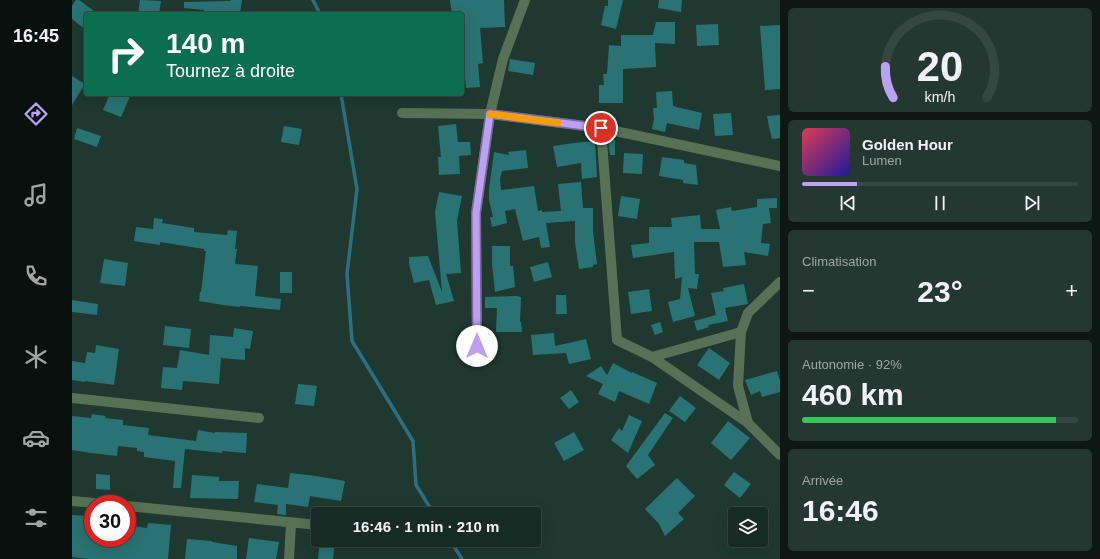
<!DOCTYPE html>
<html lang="fr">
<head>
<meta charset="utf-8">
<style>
	:root { --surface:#172b24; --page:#243731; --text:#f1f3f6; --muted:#9ea7a6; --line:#364741; --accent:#bca0f2 }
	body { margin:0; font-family:Helvetica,sans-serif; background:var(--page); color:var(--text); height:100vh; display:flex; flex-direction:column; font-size:15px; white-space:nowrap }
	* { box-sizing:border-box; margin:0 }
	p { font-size:13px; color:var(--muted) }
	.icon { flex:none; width:22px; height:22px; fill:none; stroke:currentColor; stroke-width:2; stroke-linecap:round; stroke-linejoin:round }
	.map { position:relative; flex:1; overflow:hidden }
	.side { display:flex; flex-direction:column; gap:8px; padding:8px; background:#0d1814; width:320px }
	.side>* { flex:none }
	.top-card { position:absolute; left:12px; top:12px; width:380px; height:84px; border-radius:4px; box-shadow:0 4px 16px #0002,0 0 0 1px var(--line); background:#0b6e4f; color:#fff; overflow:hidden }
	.controls { position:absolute; left:656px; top:507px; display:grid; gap:8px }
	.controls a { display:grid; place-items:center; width:40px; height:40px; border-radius:4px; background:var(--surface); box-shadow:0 4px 16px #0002,0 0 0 1px var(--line); font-size:20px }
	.speed { position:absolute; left:12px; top:495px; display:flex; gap:8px; font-size:20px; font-weight:700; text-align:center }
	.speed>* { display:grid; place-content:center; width:52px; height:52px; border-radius:50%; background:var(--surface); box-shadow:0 4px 16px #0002,0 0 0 1px var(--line); line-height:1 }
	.speed .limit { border:6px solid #d22; background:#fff; color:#111 }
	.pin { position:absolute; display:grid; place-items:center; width:34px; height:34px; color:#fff; margin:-17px; border:2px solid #fff; border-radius:50%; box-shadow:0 1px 4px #0007 }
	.me { position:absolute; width:44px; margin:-22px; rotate:0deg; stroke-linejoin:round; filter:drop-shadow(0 0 3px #0008) }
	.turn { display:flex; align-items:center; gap:14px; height:84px; padding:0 16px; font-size:18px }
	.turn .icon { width:52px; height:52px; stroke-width:2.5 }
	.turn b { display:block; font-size:28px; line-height:34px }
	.big { font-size:30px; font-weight:700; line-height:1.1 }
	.side .tile { flex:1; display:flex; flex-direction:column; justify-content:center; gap:6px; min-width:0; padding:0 14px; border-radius:6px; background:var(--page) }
	.side .dial { align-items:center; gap:0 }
	.dial svg { height:104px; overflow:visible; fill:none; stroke:var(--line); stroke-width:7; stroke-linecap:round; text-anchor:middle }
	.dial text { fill:var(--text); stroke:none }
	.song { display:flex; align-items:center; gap:12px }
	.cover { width:48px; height:48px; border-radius:6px; background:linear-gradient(135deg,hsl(350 70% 55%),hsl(240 70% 35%)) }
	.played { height:4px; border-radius:2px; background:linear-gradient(90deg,var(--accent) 20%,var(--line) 20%) }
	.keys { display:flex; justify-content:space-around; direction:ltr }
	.heat { display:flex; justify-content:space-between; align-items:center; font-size:22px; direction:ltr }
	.charge { height:6px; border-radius:3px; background:linear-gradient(90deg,#34c759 92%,var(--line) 0) }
	.trip { position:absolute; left:239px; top:507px; width:230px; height:40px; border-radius:4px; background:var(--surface); box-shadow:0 4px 16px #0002,0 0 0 1px var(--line); font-weight:700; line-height:40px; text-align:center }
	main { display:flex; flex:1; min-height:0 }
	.tab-bar { display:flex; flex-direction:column; width:72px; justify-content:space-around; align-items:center; background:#09110e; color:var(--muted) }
	.tab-bar .icon { width:28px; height:28px }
	.tab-bar .active { color:var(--accent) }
	.tab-bar b { font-size:18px; color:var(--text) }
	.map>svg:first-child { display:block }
</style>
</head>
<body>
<main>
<nav class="tab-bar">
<b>16:45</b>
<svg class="icon active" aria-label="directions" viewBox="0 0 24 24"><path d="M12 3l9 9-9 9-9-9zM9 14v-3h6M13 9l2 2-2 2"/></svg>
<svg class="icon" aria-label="music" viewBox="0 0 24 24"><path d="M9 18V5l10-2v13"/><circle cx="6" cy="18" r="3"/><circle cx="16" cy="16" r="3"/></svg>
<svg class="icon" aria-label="phone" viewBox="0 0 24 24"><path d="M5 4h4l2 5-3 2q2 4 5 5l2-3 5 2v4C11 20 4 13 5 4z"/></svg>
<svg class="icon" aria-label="climate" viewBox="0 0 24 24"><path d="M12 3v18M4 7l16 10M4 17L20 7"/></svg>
<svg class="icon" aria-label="car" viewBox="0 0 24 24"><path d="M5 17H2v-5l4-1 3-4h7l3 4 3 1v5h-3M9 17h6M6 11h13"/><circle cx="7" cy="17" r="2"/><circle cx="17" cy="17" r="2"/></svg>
<svg class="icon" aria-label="filters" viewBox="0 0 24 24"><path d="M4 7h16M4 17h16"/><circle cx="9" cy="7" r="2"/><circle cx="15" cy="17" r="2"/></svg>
</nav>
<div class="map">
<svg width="708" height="559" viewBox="0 0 708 559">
	<rect width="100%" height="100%" fill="#1f3930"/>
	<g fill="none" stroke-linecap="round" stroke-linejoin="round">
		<!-- stream -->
		<g stroke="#2e6e82" stroke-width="3.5">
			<path d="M241,0L248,14"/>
			<path d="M269,94L285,189L275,274L280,341L341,441L344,485L362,514"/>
			<path d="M378,540L390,559"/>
		</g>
	</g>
	<!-- building -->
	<g fill="#297374">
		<path d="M4,0H7L26,14H14V30L0,19V6Z"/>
		<path d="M68,0L89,1L87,14H66Z"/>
		<path d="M159,0H170L168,14H132V10L112,8V2L158,1Z"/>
		<path d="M378,0H432L433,27L408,28L411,63L406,64L408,87L394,88L393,78H390V14H380Z"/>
		<path d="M536,0H551L544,29L529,25L533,6H536Z"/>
		<path d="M587,0H610L609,12L586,8Z"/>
		<path d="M584,22H603V44L583,43L584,67L551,69V103H527V85H532L531,74H535L537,45L549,46V35H581Z"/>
		<path d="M646,24L647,45L625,46L624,25Z"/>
		<path d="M708,25V89L693,90L688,26Z"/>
		<path d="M438,59L463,63L461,75L436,71Z"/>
		<path d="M0,76L13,84L0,105Z"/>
		<path d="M600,91L601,106H603L604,107L630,113L627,130L595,123L593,132L580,129L582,119L581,108H585L584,92Z"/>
		<path d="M38,94H59L49,117L31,110Z"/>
		<path d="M659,113L661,135L643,136L641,114Z"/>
		<path d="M708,115V138L700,139L697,127L695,116Z"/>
		<path d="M384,124L386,142H398L399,155L387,156L388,174L367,175L366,157H369L366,126Z"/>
		<path d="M212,126L230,129L227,145L209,142Z"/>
		<path d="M5,128L29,136L25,147L2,139Z"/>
		<path d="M536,140H543V155H538Z"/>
		<path d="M523,141L525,177L510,179L509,163L485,167L481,146L502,143Z"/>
		<path d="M454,150L456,168L430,171L428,179L429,190L462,186L466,211L470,210V212L489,211L486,184L509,182L511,208H521V231L525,264L521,265V267L507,269L503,242V221L474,223L478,247L469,248L467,237L451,241L443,209L433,211L435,223L420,227L418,217H421L417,200V189L422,152L437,155L436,152Z"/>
		<path d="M552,153L571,154L570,174L551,173Z"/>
		<path d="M590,157L612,160V163L624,165L626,185L611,183V180L587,176Z"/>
		<path d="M367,192L390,196L385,221L389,273L374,274L382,301L364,305L357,280L342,283L337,264V257L356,256L370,292L363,212Z"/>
		<path d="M549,196L568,199L565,219L546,216Z"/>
		<path d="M705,198V208H697L699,223L691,224L689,243L698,244L696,256L672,252L674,265L651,267L647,242H622L623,274H627L625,289L616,288L623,316L601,322L596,302L608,299L610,277L603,279L602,252L561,258L559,245L577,243V227H600L599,218L628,215L629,229H648L644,210L659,207L660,211L685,207V199Z"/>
		<path d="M82,218L91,219L90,223L122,228V232L155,235L156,230L165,231L163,249H165L163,263L164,264L186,266L183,296L209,299L208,310L168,306V307L151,305L127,301L128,292H129L134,251H132V249L88,242V245L62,241L64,227L81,229Z"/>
		<path d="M420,246H438V266H441L443,287L423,292L420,264Z"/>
		<path d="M32,259L56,263L53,286L28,283Z"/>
		<path d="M476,262L480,277L462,282L458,267Z"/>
		<rect x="208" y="272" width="12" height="21"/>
		<path d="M672,284L676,304L653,308L656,321L636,325L637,327L625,331L622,321L644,315L639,293L652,291L651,288Z"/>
		<path d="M577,289L580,311L559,314L556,292Z"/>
		<path d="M484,295H494L495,314H484Z"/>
		<path d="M445,296L449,297L448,322H449L450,332H424L425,308H413V297Z"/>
		<path d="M0,300L26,304L25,315L0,312Z"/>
		<path d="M588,322L591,332L583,335L579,325Z"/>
		<path d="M93,326L119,329L117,348L91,345Z"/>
		<path d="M162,328L181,331L178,349L173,348V360L149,358L147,384L111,381L110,390L89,388L91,367L105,368L108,350L137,355L138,335L161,337Z"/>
		<path d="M482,333L483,346L514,339L519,359L497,364L494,353L461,355L459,335Z"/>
		<path d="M24,345L47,349L42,385L13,381V382L0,380V361L13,363L15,352L23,353Z"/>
		<path d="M637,348L658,363L647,380L625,365Z"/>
		<path d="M541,363L560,373V372L585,383L577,404L547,391L543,402L526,394L531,384L514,376L529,366L535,375Z"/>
		<path d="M705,371L708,381V392L690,397L688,391L679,395L673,380Z"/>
		<path d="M226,384L245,386L242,406L223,404Z"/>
		<path d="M499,390L507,402L497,409L488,398Z"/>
		<path d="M608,396L624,408L613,422L597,411Z"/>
		<path d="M593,413L601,418L576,455L583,465L565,479L554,466Z"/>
		<path d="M20,414L34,416L33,418L51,420V425L77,428L76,435L124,441L126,430L143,433V432L175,433L174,453L150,451V453L113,449L109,488H101L103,461L72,457V452L65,451V448L46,446L45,456L19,453L0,450V416L19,418Z"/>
		<path d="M557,415L570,421L556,453L539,440L547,428L550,431Z"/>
		<path d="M656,421L678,438L659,460L639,443Z"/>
		<path d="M502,432L512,450L492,461L482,443Z"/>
		<path d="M662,472L679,484L668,498L652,485Z"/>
		<path d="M218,473L244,476L273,481L269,501L238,496L236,507L214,504V515L205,514L206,505L182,502L185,484L216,488Z"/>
		<path d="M24,474L38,475V490L24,489Z"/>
		<path d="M120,475L147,477V481H167L166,499L118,498Z"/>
		<path d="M605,478L623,496L606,513L612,519L593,536L587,524L573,509Z"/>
		<path d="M0,515L16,516L14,529L21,530V538H55V525L75,528L76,523L99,525L96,559H15L0,557Z"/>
		<path d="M177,538L207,542L204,559H174Z"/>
		<path d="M115,539L140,541V542L165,546V559H113Z"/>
		<path d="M248,540H263L261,559H246Z"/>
	</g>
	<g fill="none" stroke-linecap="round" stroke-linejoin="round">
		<!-- minor -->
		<g stroke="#567155" stroke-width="10">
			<path d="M330,113L418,114L529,128L708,166"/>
			<path d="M529,128L545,340L580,357L676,423L708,455"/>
			<path d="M405,346L404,213L418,114L431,59L453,0"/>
			<path d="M580,357L669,332"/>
			<path d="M0,398L187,418"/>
			<path d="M676,423L666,386L669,332L676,313L708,282"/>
			<path d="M0,501L34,504"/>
			<path d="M55,506L246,525"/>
			<path d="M217,559L219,523"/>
		</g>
	</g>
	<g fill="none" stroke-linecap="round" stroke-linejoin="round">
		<!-- route casing -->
		<g stroke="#7a689d" stroke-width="10">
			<path id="route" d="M405,346L404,213L418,114L529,128"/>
		</g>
		<!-- route -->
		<use href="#route" stroke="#bca0f2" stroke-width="7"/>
		<!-- slow -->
		<path stroke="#f59e0b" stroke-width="7" d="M418,115V114L486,123"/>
	</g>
</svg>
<div class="controls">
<a><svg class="icon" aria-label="layers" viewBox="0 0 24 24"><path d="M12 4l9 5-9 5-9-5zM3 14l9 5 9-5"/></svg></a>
</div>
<div class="speed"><div class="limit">30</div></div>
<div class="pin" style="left:529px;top:128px;background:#d93025"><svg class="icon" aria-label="arrive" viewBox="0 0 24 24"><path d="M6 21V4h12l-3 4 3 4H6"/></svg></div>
<svg class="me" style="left:405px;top:346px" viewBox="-20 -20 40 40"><circle r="19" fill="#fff"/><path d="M0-13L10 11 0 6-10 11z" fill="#bca0f2"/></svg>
<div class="trip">16:46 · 1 min · 210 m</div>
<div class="top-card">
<div class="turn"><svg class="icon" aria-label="right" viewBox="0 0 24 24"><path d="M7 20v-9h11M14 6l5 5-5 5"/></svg><div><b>140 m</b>Tournez à droite</div></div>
</div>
</div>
<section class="side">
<div class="tile dial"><svg viewBox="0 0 100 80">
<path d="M14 69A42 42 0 1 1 86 69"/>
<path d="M14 69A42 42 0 0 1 8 45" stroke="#bca0f2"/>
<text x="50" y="56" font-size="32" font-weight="700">20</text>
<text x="50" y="72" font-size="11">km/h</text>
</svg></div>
<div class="tile">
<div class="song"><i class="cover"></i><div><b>Golden Hour</b><p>Lumen</p></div></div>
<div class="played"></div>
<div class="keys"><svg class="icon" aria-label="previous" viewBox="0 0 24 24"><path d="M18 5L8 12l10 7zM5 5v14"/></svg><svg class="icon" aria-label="pause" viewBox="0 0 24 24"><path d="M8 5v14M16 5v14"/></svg><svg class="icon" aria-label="next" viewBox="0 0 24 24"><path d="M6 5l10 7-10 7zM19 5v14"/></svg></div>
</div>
<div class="tile"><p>Climatisation</p>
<div class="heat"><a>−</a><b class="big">23°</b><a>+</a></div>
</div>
<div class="tile"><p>Autonomie · 92%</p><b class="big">460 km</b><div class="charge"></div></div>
<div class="tile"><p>Arrivée</p><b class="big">16:46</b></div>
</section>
</main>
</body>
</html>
